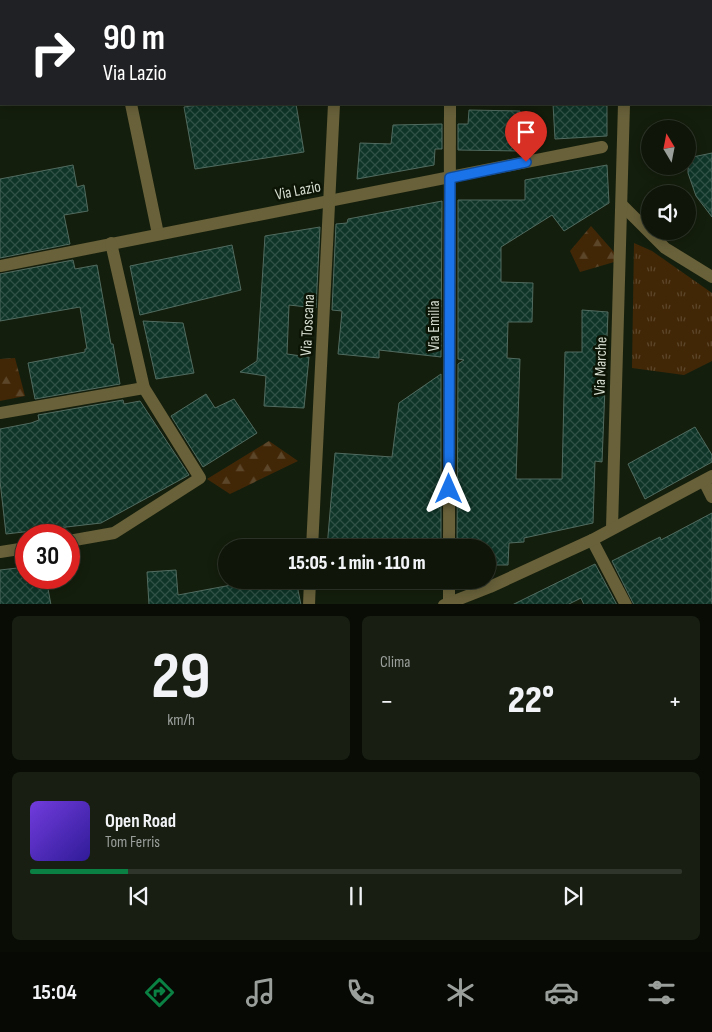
<!DOCTYPE html>
<html lang="it">
<head>
<meta charset="utf-8">
<style>
	:root { --surface:#0f1609; --page:#181f12; --text:#f1f3f6; --muted:#9b9f9c; --line:#2f352a; --accent:#0b8043 }
	body { margin:0; font-family:"Sofia Sans Condensed",sans-serif; background:var(--page); color:var(--text); height:100vh; display:flex; flex-direction:column; font-size:19px; white-space:nowrap }
	* { box-sizing:border-box; margin:0 }
	p { font-size:16px; color:var(--muted) }
	.icon { flex:none; width:28px; height:28px; fill:none; stroke:currentColor; stroke-width:2; stroke-linecap:round; stroke-linejoin:round }
	.map { position:relative; height:604px; overflow:hidden }
	.details { display:flex; flex-direction:column; gap:12px; padding:12px; background:#080c05; flex:1 }
	.details>* { flex:none }
	.guide { position:absolute; left:0px; top:0px; width:712px; height:105px; box-shadow:0 2px 12px #0003,0 0 0 1px var(--line); background:#202124; color:#fff; overflow:hidden }
	.needle { width:32px; rotate:350deg }
	.controls { position:absolute; left:641px; top:120px; display:grid; gap:10px }
	.controls a { display:grid; place-items:center; width:55px; height:55px; border-radius:50%; background:var(--surface); box-shadow:0 2px 12px #0003,0 0 0 1px var(--line); font-size:25px }
	.speed { position:absolute; left:15px; top:524px; display:flex; gap:10px; font-size:25px; font-weight:700; text-align:center }
	.speed>* { display:grid; place-content:center; width:65px; height:65px; border-radius:50%; background:var(--surface); box-shadow:0 2px 12px #0003,0 0 0 1px var(--line); line-height:1 }
	.speed .limit { border:8px solid #d22; background:#fff; color:#111 }
	.pin { position:absolute; display:grid; place-items:center; width:42px; height:42px; color:#fff; margin:-51px -21px; border-radius:50% 50% 50% 0; rotate:-45deg; box-shadow:0 0 5px #0007 }
	.pin .icon { rotate:45deg }
	.me { position:absolute; width:55px; margin:-28px; rotate:0deg; stroke-linejoin:round; filter:drop-shadow(0 0 4px #0008) }
	.turn { display:flex; align-items:center; gap:18px; height:105px; padding:0 20px; font-size:22px }
	.turn .icon { width:65px; height:65px; stroke-width:2.5 }
	.turn b { display:block; font-size:35px; line-height:42px }
	.big { font-size:38px; font-weight:800; line-height:1.1 }
	.details .widget { flex:1; display:flex; flex-direction:column; justify-content:center; gap:8px; min-width:0; padding:0 18px; border-radius:8px; background:var(--page) }
	.details .dial { align-items:center; gap:0 }
	.dial b { font-size:65px; line-height:1 }
	.song { display:flex; align-items:center; gap:15px }
	.cover { width:60px; height:60px; border-radius:8px; background:linear-gradient(135deg,hsl(260 70% 55%),hsl(250 70% 35%)) }
	.played { height:5px; border-radius:2px; background:linear-gradient(90deg,var(--accent) 15%,var(--line) 15%) }
	.keys { display:flex; justify-content:space-around; direction:ltr }
	.heat { display:flex; justify-content:space-between; align-items:center; font-size:28px; direction:ltr }
	.details .tiles { flex:1; display:grid; gap:12px; grid-template-columns:1fr 1fr }
	.widget:last-child { grid-column:span 2 }
	.trip { position:absolute; left:218px; top:539px; width:278px; height:50px; border-radius:25px; background:var(--surface); box-shadow:0 2px 12px #0003,0 0 0 1px var(--line); font-weight:800; line-height:50px; text-align:center }
	.tabs { display:flex; height:80px; justify-content:space-around; align-items:center; background:#060904; color:var(--muted) }
	.tabs .icon { width:35px; height:35px }
	.tabs .on { color:var(--accent) }
	.tabs b { font-size:22px; color:var(--text) }
	.map>svg:first-child { display:block }
</style>
</head>
<body>
<div class="map">
<svg width="712" height="605" viewBox="0 0 712 605">
	<defs>
		<pattern id="grass-tufts" width="24" height="20" patternUnits="userSpaceOnUse" patternTransform="scale(1.25)"><rect width="24" height="20" fill="#422707"/><path d="M3 7l-1-3M5 7V3M7 7l1-3M15 17l-1-3M17 17v-4M19 17l1-3" fill="none" stroke="#5c462a"/></pattern>
		<pattern id="forest-firs" width="22" height="20" patternUnits="userSpaceOnUse" patternTransform="scale(1.25)"><rect width="22" height="20" fill="#422707"/><path d="M5 1l3.5 6h-7zM16 11l3.5 6h-7z" fill="#5c462a"/></pattern>
		<pattern id="building-cross-hatch" width="8" height="8" patternUnits="userSpaceOnUse" patternTransform="scale(1.25)"><rect width="8" height="8" fill="#0e3528"/><path d="M0 0l8 8M0 8l8-8" fill="none" stroke="#305246"/></pattern>
	</defs>
	<rect width="100%" height="100%" fill="#141e0c"/>
	<!-- grass -->
	<path fill="url(#grass-tufts)" d="M634,243L652,251L712,293V361L684,375L632,368Z"/>
	<!-- forest -->
	<g fill="url(#forest-firs)">
		<path d="M534,0H618L534,1Z"/>
		<path d="M591,226L621,260L580,272L570,251Z"/>
		<path d="M15,358L25,396L0,401V359Z"/>
		<path d="M269,441L298,461L230,494L207,479Z"/>
	</g>
	<!-- building -->
	<g fill="url(#building-cross-hatch)" stroke="#516b60">
		<path d="M205,104H296L304,152L195,169L184,107Z"/>
		<path d="M553,104H607V136L555,139Z"/>
		<path d="M469,110L520,111L519,151L458,150V124H468Z"/>
		<path d="M442,124V149H435L434,165L357,179L360,143L391,144L393,125Z"/>
		<path d="M712,153V217L696,196L688,173V158Z"/>
		<path d="M73,165L77,187L84,185L88,211L64,215L70,244L0,258V179Z"/>
		<path d="M607,165L609,203L564,231L552,215L501,247V282L533,283L532,322H508L507,358L520,359L516,479H562L565,352H582V310L608,312L602,462L595,461L593,523L524,538V542L509,543L508,565H486V548H457L458,364L464,360L458,359V200H525V180Z"/>
		<path d="M442,201L441,357L379,350V358L338,354L342,311L332,310L336,224L347,223L348,219Z"/>
		<path d="M320,227L316,308L289,305L287,354L309,357L304,408L264,406L266,376L240,372L257,361L265,236Z"/>
		<path d="M232,245L241,290L140,315L130,266Z"/>
		<path d="M73,260L75,269L97,265L111,344H113L120,384L35,399L28,363L85,352V349H87L80,307L0,321V274Z"/>
		<path d="M143,321L183,323L194,373L156,379Z"/>
		<path d="M441,374V548H327L335,453L392,457L399,403Z"/>
		<path d="M206,394L215,408L234,399L257,433L203,467L171,416Z"/>
		<path d="M123,400L124,404L140,401L189,475L101,523L6,534L0,481V429L31,423L39,420L38,415Z"/>
		<path d="M695,427L712,455V462L645,499L628,464Z"/>
		<path d="M712,513V605H634L612,561L660,537L661,540Z"/>
		<path d="M595,564L617,605H584L581,598L567,605H512Z"/>
		<path d="M26,567V578H46L51,605H0V570Z"/>
		<path d="M176,570L178,595L258,580H296L301,605H149L147,572Z"/>
	</g>
	<g fill="none" stroke-linecap="round" stroke-linejoin="round">
		<!-- street -->
		<g stroke="#68613a" stroke-width="12">
			<path d="M338,1L339,0"/>
			<path d="M451,1V0"/>
			<path d="M627,1V0"/>
			<path d="M0,97L1,96"/>
			<path d="M131,104L158,234"/>
			<path d="M622,205L665,248L712,277"/>
			<path d="M0,266L602,147"/>
			<path d="M0,413L144,388"/>
			<path d="M704,481L712,497"/>
			<path d="M612,528L624,104"/>
			<path d="M592,540L626,605"/>
			<path d="M69,541L114,533L200,478L144,388L111,243"/>
			<path d="M312,548L334,104"/>
			<path d="M449,548L450,104"/>
			<path d="M0,552L26,548"/>
			<path d="M449,603V580"/>
			<path d="M309,605L310,580"/>
			<path d="M444,605L490,587L592,540L712,476"/>
		</g>
	</g>
	<g fill="none" stroke-linecap="round" stroke-linejoin="round">
		<!-- route casing -->
		<g stroke="#114b97" stroke-width="12">
			<path id="route" d="M449,489L450,178L526,162"/>
		</g>
		<!-- route -->
		<use href="#route" stroke="#1a73e8" stroke-width="9"/>
	</g>
	<g text-anchor="middle" dominant-baseline="central" stroke-width="5" stroke-linejoin="round" paint-order="stroke">
		<!-- street labels -->
		<g font-size="16" fill="#d5dcd0" stroke="#0c1505">
			<text transform="translate(298 191) rotate(-11)">Via Lazio</text>
			<text transform="translate(308 325) rotate(-87)">Via Toscana</text>
			<text transform="translate(434 326) rotate(-90)">Via Emilia</text>
			<text transform="translate(601 366) rotate(-88)">Via Marche</text>
		</g>
	</g>
</svg>
<div class="controls">
<a><svg class="needle" viewBox="-14 -14 28 28"><path d="M0-13l5 13h-10z" fill="#e53935"/><path d="M0 13l5-13h-10z" fill="#9b9f9c"/></svg></a>
<a><svg class="icon" aria-label="sound" viewBox="0 0 24 24"><path d="M4 9h4l5-4v14l-5-4H4zM17 9q2 3 0 6"/></svg></a>
</div>
<div class="speed"><div class="limit">30</div></div>
<div class="pin" style="left:526px;top:162px;background:#d93025"><svg class="icon" aria-label="arrive" viewBox="0 0 24 24"><path d="M6 21V4h12l-3 4 3 4H6"/></svg></div>
<svg class="me" style="left:449px;top:489px" viewBox="-20 -20 40 40"><path d="M0-17L14 15 0 8-14 15z" fill="#1a73e8" stroke="#fff" stroke-width="4"/></svg>
<div class="trip">15:05 · 1 min · 110 m</div>
<div class="guide">
<div class="turn"><svg class="icon" aria-label="right" viewBox="0 0 24 24"><path d="M7 20v-9h11M14 6l5 5-5 5"/></svg><div><b>90 m</b>Via Lazio</div></div>
</div>
</div>
<section class="details">
<div class="tiles">
<div class="widget dial"><b>29</b><p>km/h</p></div>
<div class="widget"><p>Clima</p>
<div class="heat"><a>−</a><b class="big">22°</b><a>+</a></div>
</div>
<div class="widget">
<div class="song"><i class="cover"></i><div><b>Open Road</b><p>Tom Ferris</p></div></div>
<div class="played"></div>
<div class="keys"><svg class="icon" aria-label="previous" viewBox="0 0 24 24"><path d="M18 5L8 12l10 7zM5 5v14"/></svg><svg class="icon" aria-label="pause" viewBox="0 0 24 24"><path d="M8 5v14M16 5v14"/></svg><svg class="icon" aria-label="next" viewBox="0 0 24 24"><path d="M6 5l10 7-10 7zM19 5v14"/></svg></div>
</div>
</div>
</section>
<nav class="tabs">
<b>15:04</b>
<svg class="icon on" aria-label="directions" viewBox="0 0 24 24"><path d="M12 3l9 9-9 9-9-9zM9 14v-3h6M13 9l2 2-2 2"/></svg>
<svg class="icon" aria-label="music" viewBox="0 0 24 24"><path d="M9 18V5l10-2v13"/><circle cx="6" cy="18" r="3"/><circle cx="16" cy="16" r="3"/></svg>
<svg class="icon" aria-label="phone" viewBox="0 0 24 24"><path d="M5 4h4l2 5-3 2q2 4 5 5l2-3 5 2v4C11 20 4 13 5 4z"/></svg>
<svg class="icon" aria-label="climate" viewBox="0 0 24 24"><path d="M12 3v18M4 7l16 10M4 17L20 7"/></svg>
<svg class="icon" aria-label="car" viewBox="0 0 24 24"><path d="M5 17H2v-5l4-1 3-4h7l3 4 3 1v5h-3M9 17h6M6 11h13"/><circle cx="7" cy="17" r="2"/><circle cx="17" cy="17" r="2"/></svg>
<svg class="icon" aria-label="filters" viewBox="0 0 24 24"><path d="M4 7h16M4 17h16"/><circle cx="9" cy="7" r="2"/><circle cx="15" cy="17" r="2"/></svg>
</nav>
</body>
</html>
